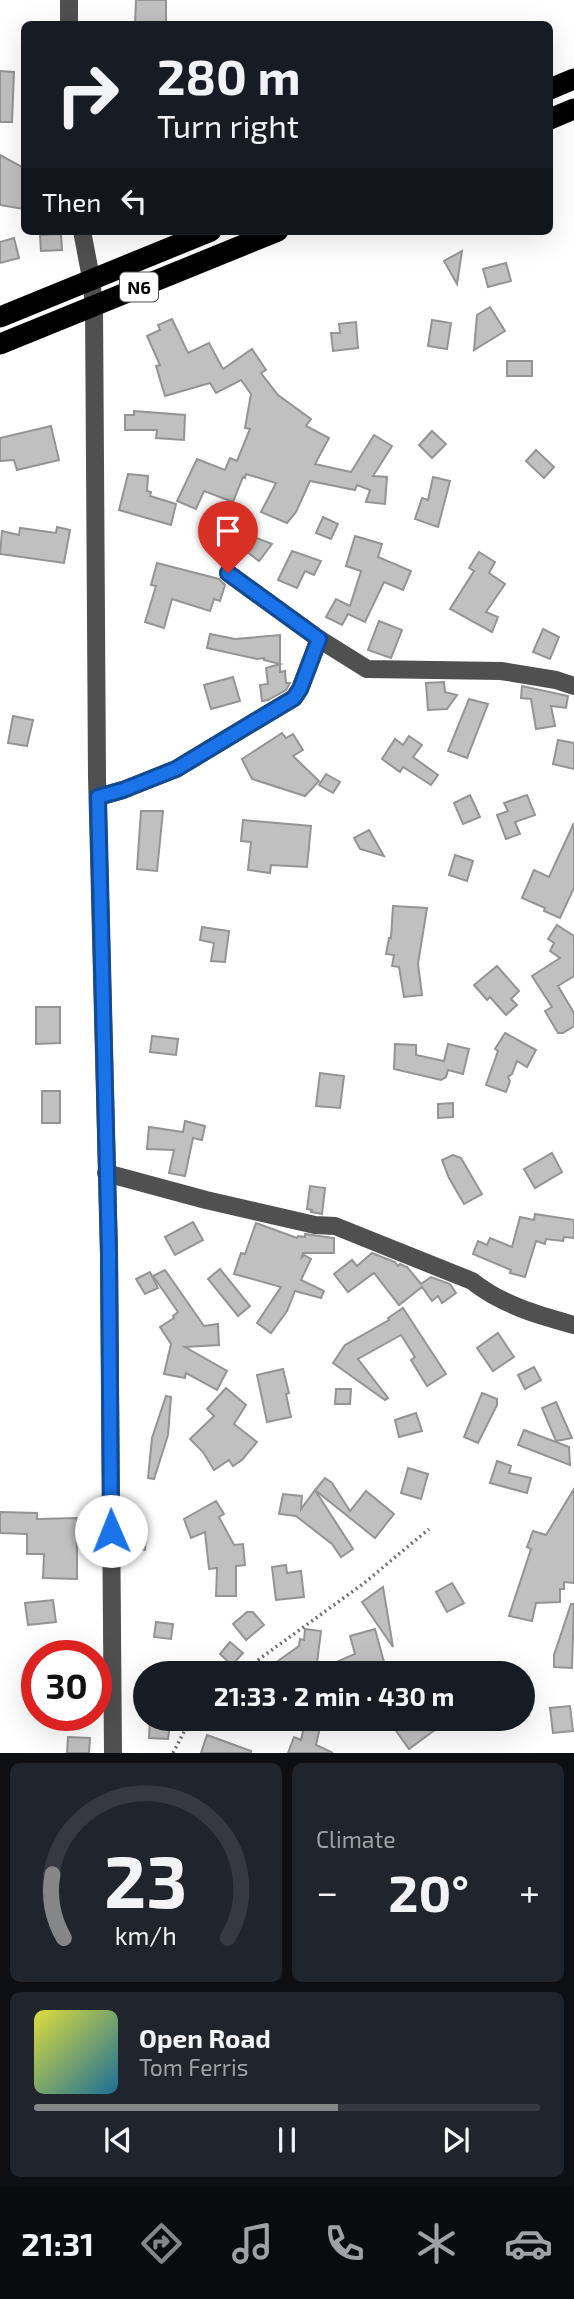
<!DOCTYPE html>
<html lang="en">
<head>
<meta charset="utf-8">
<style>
	:root { --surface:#171b24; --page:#20242c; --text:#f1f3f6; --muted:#9ea1a6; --line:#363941; --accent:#858687 }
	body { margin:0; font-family:"Exo 2",sans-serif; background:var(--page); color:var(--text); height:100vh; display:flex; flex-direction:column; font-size:26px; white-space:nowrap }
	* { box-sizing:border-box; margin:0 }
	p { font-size:23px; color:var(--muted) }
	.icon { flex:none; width:38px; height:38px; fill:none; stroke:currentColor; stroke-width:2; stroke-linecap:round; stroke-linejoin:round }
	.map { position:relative; height:1753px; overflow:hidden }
	.panel { display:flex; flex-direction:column; gap:10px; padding:10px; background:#0d0f14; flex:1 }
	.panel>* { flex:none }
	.guide { position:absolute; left:21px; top:21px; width:532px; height:214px; border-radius:10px; box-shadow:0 7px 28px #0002; background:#171b24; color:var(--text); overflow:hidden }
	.speed { position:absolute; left:21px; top:1640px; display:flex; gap:14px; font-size:35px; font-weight:700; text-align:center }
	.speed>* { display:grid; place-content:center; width:91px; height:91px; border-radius:50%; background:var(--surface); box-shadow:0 7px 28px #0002; line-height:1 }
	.speed .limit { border:10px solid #d22; background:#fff; color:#111 }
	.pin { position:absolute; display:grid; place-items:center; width:60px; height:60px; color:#fff; margin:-72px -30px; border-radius:50% 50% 50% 0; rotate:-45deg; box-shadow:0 0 7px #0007 }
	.pin .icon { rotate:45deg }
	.me { position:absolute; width:77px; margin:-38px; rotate:359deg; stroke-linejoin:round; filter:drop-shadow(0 0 5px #0008) }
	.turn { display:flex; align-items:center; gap:24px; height:147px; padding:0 21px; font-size:32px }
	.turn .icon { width:91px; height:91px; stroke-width:2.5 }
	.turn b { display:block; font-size:49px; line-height:60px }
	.then { display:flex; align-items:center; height:66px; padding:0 21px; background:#0003; gap:14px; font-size:26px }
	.big { font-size:52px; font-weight:700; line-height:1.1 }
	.panel .widget { flex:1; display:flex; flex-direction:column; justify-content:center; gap:10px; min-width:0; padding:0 24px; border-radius:10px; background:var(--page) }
	.panel .dial { align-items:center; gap:0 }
	.dial svg { height:182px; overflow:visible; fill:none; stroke:var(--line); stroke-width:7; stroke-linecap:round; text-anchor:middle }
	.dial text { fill:var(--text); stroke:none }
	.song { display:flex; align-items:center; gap:21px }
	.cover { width:84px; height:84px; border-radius:10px; background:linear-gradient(135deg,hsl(60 70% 55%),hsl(200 70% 35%)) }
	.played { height:7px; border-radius:4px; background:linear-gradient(90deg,var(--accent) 60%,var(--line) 60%) }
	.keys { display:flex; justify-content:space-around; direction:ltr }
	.heat { display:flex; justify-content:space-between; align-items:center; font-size:38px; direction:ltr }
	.panel .tiles { flex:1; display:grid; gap:10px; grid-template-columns:1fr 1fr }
	.widget:last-child { grid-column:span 2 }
	.trip { position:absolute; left:133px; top:1661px; width:402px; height:70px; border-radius:35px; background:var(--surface); box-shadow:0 7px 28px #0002; font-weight:700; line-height:70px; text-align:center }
	.dock { display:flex; height:112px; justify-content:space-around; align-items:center; background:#090b0e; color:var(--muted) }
	.dock .icon { width:49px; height:49px }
	.dock .active { color:var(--accent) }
	.dock b { font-size:32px; color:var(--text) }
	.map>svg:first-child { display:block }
</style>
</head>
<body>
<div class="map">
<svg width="574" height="1753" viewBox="0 0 574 1753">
	<rect width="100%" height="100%" fill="#fff"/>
	<!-- building -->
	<g fill="#c0c0c0" stroke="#949494" stroke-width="2">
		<path d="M136,0H166V24H135Z"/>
		<path d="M0,71L14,72L12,122H0Z"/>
		<path d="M0,155L24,168V209L0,205Z"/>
		<path d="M61,234L62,250L41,251L40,235Z"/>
		<path d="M14,238L19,258L0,263V242Z"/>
		<path d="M462,251L457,284L444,261Z"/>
		<path d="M506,263L511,281L488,287L483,269Z"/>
		<path d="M490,307L505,331L474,350L477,315Z"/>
		<path d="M172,319L188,353L209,343L223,369L252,349L266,370L261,373L278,395L311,419L306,426L329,438L315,464L351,472L374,435L392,446L373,476L387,477L385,504L366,502L370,490L357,485L355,490L310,481L296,512L287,523L261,512L276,483L246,474L245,478L243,477L233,502L204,491L196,509L177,501L197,459L225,470L230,458L237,461L250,429L245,428L251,394L241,380L216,393L210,383L165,396L156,366L160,365L147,336L160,330L158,325Z"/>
		<path d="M432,320L451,323L447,349L428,346Z"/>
		<path d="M356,322L358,348L333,351L331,333H340L339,324Z"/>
		<rect x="507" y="361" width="25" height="15"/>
		<path d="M134,411L185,415L184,440L156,438L157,430H125V415H134Z"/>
		<path d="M51,426L59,460L17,470L14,460L0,461V438Z"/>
		<path d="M432,431L446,444L432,458L419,445Z"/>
		<path d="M536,450L554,467L544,478L526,461Z"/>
		<path d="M128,474L148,476L147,491L151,492L150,496L176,504L171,525L119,510Z"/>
		<path d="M433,477L450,481L438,527L415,519L422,498L428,500Z"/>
		<path d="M323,517L338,524L331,539L316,533Z"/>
		<path d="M216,524L254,537L272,544L259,561L214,527Z"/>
		<path d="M57,527L70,530L64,563L0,554L2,531L19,535L20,528L56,533Z"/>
		<path d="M355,536L382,544L378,557L411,571L403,590L384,582L365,622L348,614L342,625L326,617L336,599L350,606L361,571L346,566Z"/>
		<path d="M292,551L321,561L314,575L305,571L297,588L278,580Z"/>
		<path d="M479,552L495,562L489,573L505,584L486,612L498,617L492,632L450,609L474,571L469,568Z"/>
		<path d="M157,563L219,579L225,585L220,601L214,599L210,611L172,599L164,628L145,622L156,586L151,585Z"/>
		<path d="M379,621L402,630L391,658L368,650Z"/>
		<path d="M543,629L559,637L550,659L533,652Z"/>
		<path d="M210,634L235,639L280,635V672L285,671L286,683H290L286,690L268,700L262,701L260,685L268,684L266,668L280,664L264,660V658L257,659L207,648Z"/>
		<path d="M233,677L240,701L211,709L204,685Z"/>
		<path d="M444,682L445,692L457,695L447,709L428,710L426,683Z"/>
		<path d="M522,686L568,696L566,708L551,706L555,726L536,729L531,699L521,698Z"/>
		<path d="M469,699L488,704L467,758L448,751Z"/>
		<path d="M13,716L33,720L27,746L8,743Z"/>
		<path d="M282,733L286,738L293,734L303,750L293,756L319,781L305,796L252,779L242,759Z"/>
		<path d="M409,736L422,745L413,757L438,775L431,785L403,767L400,772L382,759L395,739L403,745Z"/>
		<path d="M558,740L574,743V769L553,764Z"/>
		<path d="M326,774L340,782L333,793L319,785Z"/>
		<path d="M470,795L480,817L463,824L454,803Z"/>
		<path d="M527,795L535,815L515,822L520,834L506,839L497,815L508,811L504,803Z"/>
		<path d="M141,811H163L157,871L137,869Z"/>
		<path d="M243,820L311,826L307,867L271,865L270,873L248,870L251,842L241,841Z"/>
		<path d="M574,823V888L560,918L544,911L545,908L522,898L534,870L549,877Z"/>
		<path d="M369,830L384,856L360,849L354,838Z"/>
		<path d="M455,855L473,861L467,881L449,875Z"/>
		<path d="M393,906L427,908L418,964L422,995L404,997L399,967L392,966L394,955L386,954L389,938H391Z"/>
		<path d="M557,925L574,936V976L558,986L574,1013V1026L563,1033H558L545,1011L552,1007L532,976L560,958L550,951L554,943L548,939Z"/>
		<path d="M202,927L229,931L225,962L211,961L214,943L200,940Z"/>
		<path d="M497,966L519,991L511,999L517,1005L506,1015L490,997L487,1000L474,985Z"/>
		<path d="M36,1007H60V1043L36,1044Z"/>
		<path d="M505,1033L536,1050L527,1067L517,1061L512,1074L508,1077L510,1081L506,1092L486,1085L498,1051L495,1049Z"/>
		<path d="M152,1036L178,1039L176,1055L150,1052Z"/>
		<path d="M395,1044L416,1045V1055L444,1061L448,1044L469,1049L463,1074L448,1070L446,1077L441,1080L394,1069Z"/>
		<path d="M320,1073L344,1076L340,1108L316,1106Z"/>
		<rect x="42" y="1091" width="18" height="32"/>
		<path d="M453,1103V1117L438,1118V1104Z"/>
		<path d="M185,1121L205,1126L202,1140L193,1138L185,1176L169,1173L174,1150L147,1149L149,1127L183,1132Z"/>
		<path d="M552,1153L562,1172L535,1188L524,1169Z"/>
		<path d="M453,1155L461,1158L482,1194L464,1204L449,1178L442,1160Z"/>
		<path d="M310,1186L325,1188L322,1214L311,1212L312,1210L307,1209Z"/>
		<path d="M535,1214L574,1220V1238L564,1237L563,1241L546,1239L545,1244L536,1241L525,1277L510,1273L511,1270L473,1254L478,1241L487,1245L490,1238L512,1247L520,1217L534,1220Z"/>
		<path d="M193,1222L203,1240L175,1255L165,1237Z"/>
		<path d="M256,1223L297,1238L298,1236L305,1237V1234L334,1238V1253H303L302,1257L304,1255L311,1259L301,1280L324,1291L321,1298L295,1291L287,1311L271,1333L257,1323L281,1287L234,1274L241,1253L245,1254Z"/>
		<path d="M372,1253L395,1262L398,1266L400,1264L407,1267L421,1284L431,1277L450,1284L456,1293L442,1303L438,1296L432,1301L422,1287L399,1305L374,1273L348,1292L334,1274L352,1260L357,1266Z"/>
		<path d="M220,1269L250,1306L238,1316L208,1279Z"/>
		<path d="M165,1270L204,1326L218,1324L219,1345L185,1347L227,1371L217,1390L186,1373L185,1378L164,1374L171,1344L160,1327L174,1318L173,1316L178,1312L153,1276Z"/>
		<path d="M150,1272L158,1288L145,1294L136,1279Z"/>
		<path d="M403,1308L446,1374L427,1386L411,1360L415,1357L401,1335L358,1359L388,1398L385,1400L333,1363L345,1345L389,1320L388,1318Z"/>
		<path d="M498,1333L514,1357L493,1371L477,1348Z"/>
		<path d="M534,1367L541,1380L525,1389L518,1375Z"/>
		<path d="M283,1369L289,1393L286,1394L291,1417L267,1422L257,1375Z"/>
		<path d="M226,1388L246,1405L234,1424L257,1442L242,1460L233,1466L229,1460L214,1470L203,1452L190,1439L214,1416L207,1409Z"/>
		<path d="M336,1389H351L350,1404H335Z"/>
		<path d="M482,1393L497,1399V1405L478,1443L464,1437Z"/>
		<path d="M166,1396L171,1397L168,1435L154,1479L148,1478L152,1438Z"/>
		<path d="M556,1402L572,1438L556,1441L542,1408Z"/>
		<path d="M416,1413L422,1431L399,1437L395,1420Z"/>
		<path d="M524,1430L569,1447L570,1465L518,1445Z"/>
		<path d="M497,1461L511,1466L509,1473L531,1478L527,1493L490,1483Z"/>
		<path d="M408,1468L428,1474L421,1499L401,1493Z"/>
		<path d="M325,1478L332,1483L350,1511L366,1491L394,1514L375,1538L315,1490Z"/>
		<path d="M574,1489V1583L564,1582V1589H560V1602L536,1603L532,1621L509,1616L531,1549L527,1547L533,1531L546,1535Z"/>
		<path d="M315,1490L353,1549L341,1557L332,1544L296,1516L279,1514L283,1494L302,1496L301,1509Z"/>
		<path d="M216,1501L224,1514L219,1517L234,1545L243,1544L245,1565L236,1566V1596H216L217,1568L209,1569L205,1532L191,1538L184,1519Z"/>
		<path d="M0,1512L37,1513V1519L77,1518V1579L43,1578L44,1554H27V1534L0,1533Z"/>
		<path d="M129,1534L146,1536L145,1550L128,1548Z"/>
		<path d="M286,1565L287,1573L301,1571L304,1597L276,1600L272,1567Z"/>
		<path d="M452,1583L464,1603L447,1612L436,1592Z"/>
		<path d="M383,1587L393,1647L362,1602Z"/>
		<path d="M53,1600L56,1622L28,1625L25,1603Z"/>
		<path d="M571,1604H574L572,1668L554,1667V1655Z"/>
		<path d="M247,1612H253L264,1625L246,1640L233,1624Z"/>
		<path d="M156,1622L173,1624L171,1639L154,1637Z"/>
		<path d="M305,1629L321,1631L316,1671L355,1654L350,1636L375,1629L387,1673H261L299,1646L300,1639L304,1640Z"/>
		<path d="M230,1642L243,1653L232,1665L220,1654Z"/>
		<path d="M570,1706L573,1731L553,1733L550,1708Z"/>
		<path d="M150,1718H171L168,1739L149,1738Z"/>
		<path d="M306,1718H322L316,1745L333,1753H288L294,1737L301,1740Z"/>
		<path d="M387,1718H451L409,1749Z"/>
		<path d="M207,1735L251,1751V1753H201Z"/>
		<path d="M68,1737L90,1738L89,1753H67Z"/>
	</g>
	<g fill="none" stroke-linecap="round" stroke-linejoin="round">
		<!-- path -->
		<g stroke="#727272" stroke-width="3.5" stroke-dasharray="2 3.5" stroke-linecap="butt">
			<path d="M240,1673L363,1584L429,1529"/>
			<path d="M173,1753L187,1726V1718"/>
		</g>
		<!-- minor -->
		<g stroke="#505050" stroke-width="18">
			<path d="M69,24V0"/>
			<path d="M82,231L91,278L94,306L97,777L109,1254L113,1753"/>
			<path d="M228,573L319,639L367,669L501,671L556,680L574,686"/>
			<path d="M98,797L123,790L176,769L294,698L300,689L319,639"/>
			<path d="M106,1173L206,1200L315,1225L335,1226L472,1281C502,1305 538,1315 574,1325"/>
		</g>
		<!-- highway -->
		<g stroke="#000" stroke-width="21">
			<path d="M550,89L574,79"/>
			<path d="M550,119L574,109"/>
			<path d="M0,317L211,231"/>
			<path d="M0,344L278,231"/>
		</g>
	</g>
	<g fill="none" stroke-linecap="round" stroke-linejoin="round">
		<!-- route casing -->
		<g stroke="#114b97" stroke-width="18">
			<path id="route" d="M111,1531L109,1254L98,797L123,790L176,769L294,698L300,689L319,639L228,573"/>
		</g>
		<!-- route -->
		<use href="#route" stroke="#1a73e8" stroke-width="12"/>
	</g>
	<g text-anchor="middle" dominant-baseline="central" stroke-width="5" stroke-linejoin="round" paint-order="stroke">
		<!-- shield labels -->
		<rect fill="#fff" stroke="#4c4c4c" stroke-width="2" x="120" y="272.5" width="38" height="29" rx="5"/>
		<g font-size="18" font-weight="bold" fill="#000">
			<text x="139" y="287">N6</text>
		</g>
	</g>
</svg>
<div class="speed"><div class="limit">30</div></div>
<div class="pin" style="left:228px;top:573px;background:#d93025"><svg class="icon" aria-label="arrive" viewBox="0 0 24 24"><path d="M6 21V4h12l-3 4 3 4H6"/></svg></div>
<svg class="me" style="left:111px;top:1531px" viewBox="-20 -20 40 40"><circle r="19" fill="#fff"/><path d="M0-13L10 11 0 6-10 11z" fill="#1a73e8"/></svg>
<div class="trip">21:33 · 2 min · 430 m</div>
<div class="guide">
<div class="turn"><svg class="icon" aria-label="right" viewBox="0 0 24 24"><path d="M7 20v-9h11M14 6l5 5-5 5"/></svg><div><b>280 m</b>Turn right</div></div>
<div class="then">Then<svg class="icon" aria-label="left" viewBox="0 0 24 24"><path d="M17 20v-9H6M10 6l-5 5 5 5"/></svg></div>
</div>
</div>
<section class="panel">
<div class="tiles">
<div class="widget dial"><svg viewBox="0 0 100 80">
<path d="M14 69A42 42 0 1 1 86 69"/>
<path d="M14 69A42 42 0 0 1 9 41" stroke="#858687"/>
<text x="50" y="56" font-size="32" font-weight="700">23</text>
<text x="50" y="72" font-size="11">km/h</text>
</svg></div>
<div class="widget"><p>Climate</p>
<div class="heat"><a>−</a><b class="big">20°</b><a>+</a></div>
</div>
<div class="widget">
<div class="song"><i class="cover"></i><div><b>Open Road</b><p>Tom Ferris</p></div></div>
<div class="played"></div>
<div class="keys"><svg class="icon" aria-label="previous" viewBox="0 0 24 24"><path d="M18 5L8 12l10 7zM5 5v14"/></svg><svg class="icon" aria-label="pause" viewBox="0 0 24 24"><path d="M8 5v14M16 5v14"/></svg><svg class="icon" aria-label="next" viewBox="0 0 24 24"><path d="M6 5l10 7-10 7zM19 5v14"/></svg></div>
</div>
</div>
</section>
<nav class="dock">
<b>21:31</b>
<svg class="icon active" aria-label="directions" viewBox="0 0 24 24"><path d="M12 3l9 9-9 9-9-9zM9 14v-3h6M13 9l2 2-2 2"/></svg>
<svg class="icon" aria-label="music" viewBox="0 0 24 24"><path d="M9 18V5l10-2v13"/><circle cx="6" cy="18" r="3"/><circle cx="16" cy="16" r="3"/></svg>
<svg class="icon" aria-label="phone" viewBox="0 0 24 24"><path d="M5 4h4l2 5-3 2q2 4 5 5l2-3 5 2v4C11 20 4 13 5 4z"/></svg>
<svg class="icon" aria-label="climate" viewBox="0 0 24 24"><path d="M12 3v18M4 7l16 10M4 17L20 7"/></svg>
<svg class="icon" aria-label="car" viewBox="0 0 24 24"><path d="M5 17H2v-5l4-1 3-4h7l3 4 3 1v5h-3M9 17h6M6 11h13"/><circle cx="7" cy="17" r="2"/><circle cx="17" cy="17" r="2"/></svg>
</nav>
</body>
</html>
